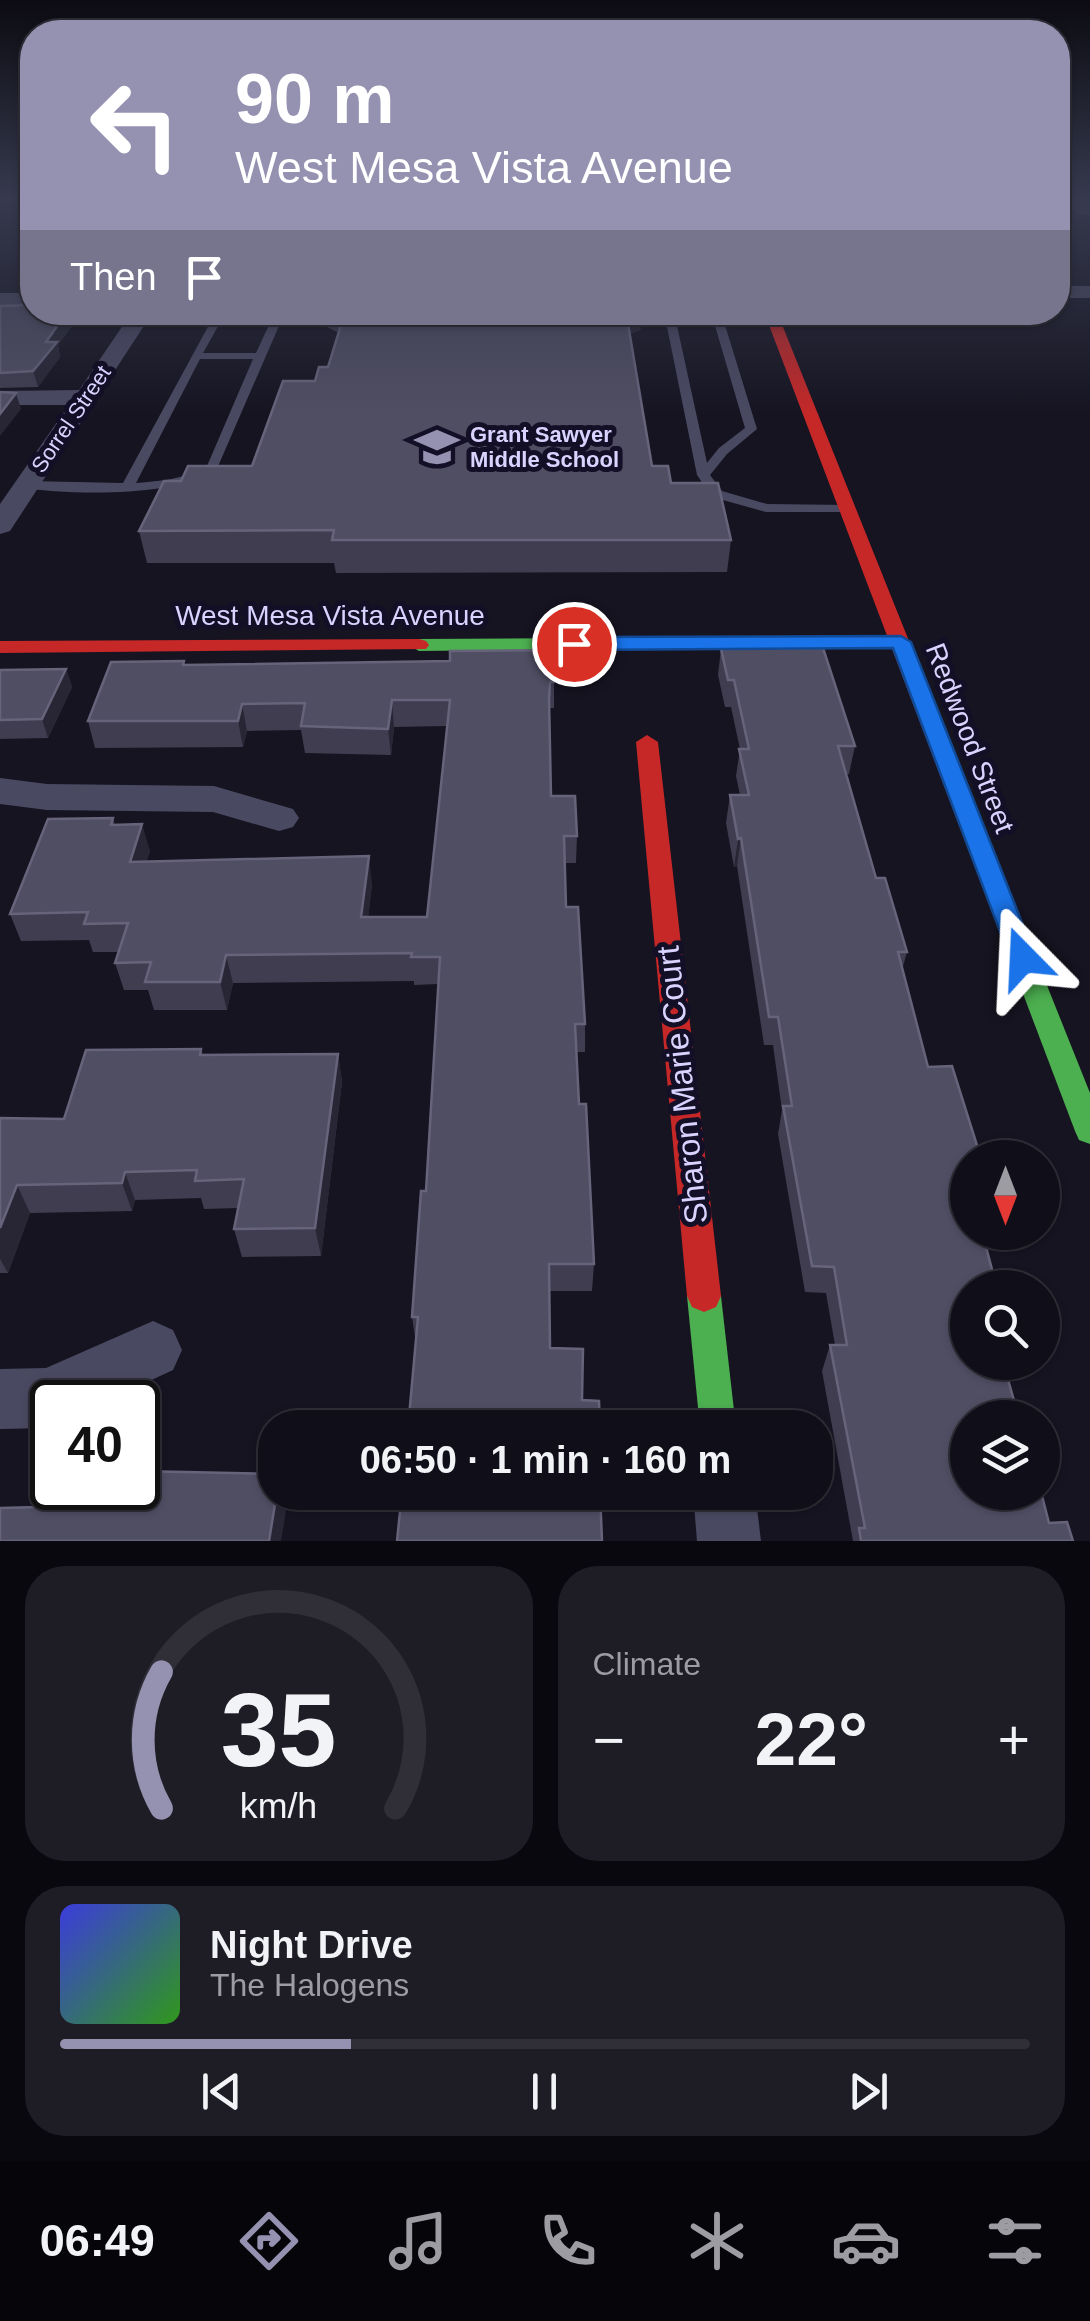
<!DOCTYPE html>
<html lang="en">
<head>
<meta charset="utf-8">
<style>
	:root { --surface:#100f19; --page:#1e1d26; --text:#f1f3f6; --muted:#9c9ca2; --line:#302f38; --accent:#9591b1 }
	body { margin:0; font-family:Arial,sans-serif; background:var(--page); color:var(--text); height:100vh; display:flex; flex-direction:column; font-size:38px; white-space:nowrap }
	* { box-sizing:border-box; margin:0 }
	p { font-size:32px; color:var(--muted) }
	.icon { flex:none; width:55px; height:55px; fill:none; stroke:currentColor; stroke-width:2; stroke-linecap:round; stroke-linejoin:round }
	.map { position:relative; height:1541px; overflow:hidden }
	.details { display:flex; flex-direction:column; gap:25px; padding:25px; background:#09080e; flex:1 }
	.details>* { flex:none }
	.guide { position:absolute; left:20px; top:20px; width:1050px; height:305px; border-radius:40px; box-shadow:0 2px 8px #0004,0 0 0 2px var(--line); background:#9591b1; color:#fff; overflow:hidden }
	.needle { width:65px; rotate:180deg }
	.fabs { position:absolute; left:950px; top:1140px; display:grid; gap:20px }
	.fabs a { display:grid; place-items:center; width:110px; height:110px; border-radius:50%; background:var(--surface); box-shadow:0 2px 8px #0004,0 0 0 2px var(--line); font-size:50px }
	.speed { position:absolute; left:30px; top:1380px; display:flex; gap:20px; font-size:50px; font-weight:700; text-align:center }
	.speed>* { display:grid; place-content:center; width:130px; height:130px; border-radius:50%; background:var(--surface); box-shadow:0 2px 8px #0004,0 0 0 2px var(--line); line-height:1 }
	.speed .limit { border:5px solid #111; border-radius:15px; background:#fff; color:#111 }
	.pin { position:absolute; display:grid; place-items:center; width:85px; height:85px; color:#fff; margin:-42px; border:5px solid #fff; border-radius:50%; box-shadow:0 2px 10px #0007 }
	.me { position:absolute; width:110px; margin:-55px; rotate:339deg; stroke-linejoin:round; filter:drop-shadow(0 0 8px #0008) }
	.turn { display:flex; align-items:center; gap:35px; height:210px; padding:0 50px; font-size:45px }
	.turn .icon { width:130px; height:130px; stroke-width:2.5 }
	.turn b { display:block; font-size:70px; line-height:85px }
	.then { display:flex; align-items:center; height:95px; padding:0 50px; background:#0003; gap:20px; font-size:38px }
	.big { font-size:75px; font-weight:800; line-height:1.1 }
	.details .card { flex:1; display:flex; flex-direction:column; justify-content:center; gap:15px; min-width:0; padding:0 35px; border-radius:40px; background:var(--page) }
	.details .dial { align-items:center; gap:0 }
	.dial svg { height:260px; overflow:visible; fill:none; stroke:var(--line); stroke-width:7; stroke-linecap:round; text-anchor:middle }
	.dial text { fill:var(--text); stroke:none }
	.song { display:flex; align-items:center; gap:30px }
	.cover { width:120px; height:120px; border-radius:15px; background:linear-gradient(135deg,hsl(240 70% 55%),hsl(110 70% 35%)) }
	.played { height:10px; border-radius:5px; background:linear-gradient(90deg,var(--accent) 30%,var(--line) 30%) }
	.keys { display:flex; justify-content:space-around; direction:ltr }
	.heat { display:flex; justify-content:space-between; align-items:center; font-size:55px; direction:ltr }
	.details .tiles { flex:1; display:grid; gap:25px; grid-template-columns:1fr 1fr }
	.card:last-child { grid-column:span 2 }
	.trip { position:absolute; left:258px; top:1410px; width:575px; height:100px; border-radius:40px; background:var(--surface); box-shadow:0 2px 8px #0004,0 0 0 2px var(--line); font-weight:800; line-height:100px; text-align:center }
	.dock { display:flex; height:160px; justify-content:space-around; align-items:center; background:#06060a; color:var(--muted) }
	.dock .icon { width:70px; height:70px }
	.dock .selected { color:var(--accent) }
	.dock b { font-size:45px; color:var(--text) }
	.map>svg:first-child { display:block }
</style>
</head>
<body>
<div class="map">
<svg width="1090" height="1541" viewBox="0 0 1090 1541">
	<rect width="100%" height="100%" fill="#161421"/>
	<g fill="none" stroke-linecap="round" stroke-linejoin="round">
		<!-- lane -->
		<g fill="#4a4962" fill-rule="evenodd">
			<path d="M216,312H226L203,353H256L275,312H285L216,471C174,497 72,495 22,488V482L27,481L123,483ZM200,359H253L207,466C185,479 161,481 136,483Z"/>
			<path d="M664,312H674L707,463L719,448L745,428L711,312H721L757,429L727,454L710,475L722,491L767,504L848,505L853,506V512H766L712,497L697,475Z"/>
		</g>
		<!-- street -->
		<g fill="#4a4962" fill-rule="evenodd">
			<rect x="1058" y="286" width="32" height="12"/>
			<rect x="0" y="293" width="32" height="12"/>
			<path d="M132,312H153L10,531L0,534V504L69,405H0V391L79,390Z"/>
			<path d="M0,778L47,784L214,786L293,809L299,818L293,827L279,831L213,812L47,810L0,804Z"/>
			<path d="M153,1321L173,1330L182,1350L173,1370L104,1402H52V1426L47,1428L0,1429V1369L46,1368Z"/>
			<path d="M693,1492H755L761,1541H697Z"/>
		</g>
		<!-- fast -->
		<g fill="#4caf50" fill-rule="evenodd">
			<path d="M901,636L911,642L908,646L419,651L409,645L419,639Z"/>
			<path d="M976,830L988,838L1090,1093V1144L1079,1140L1075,1131L964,838Z"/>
			<path d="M704,1280L716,1285L721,1296L736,1428H700L687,1296L692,1285Z"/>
		</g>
		<!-- jam -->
		<g fill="#c62828" fill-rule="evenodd">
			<path d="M764,312H777L988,838L984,844L976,846L964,838Z"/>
			<path d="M419,639L426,641L429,645L426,649L0,653V641Z"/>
			<path d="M647,735L658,742L721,1296L716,1307L704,1312L692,1307L687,1296L636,742Z"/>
		</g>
	</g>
	<!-- wall -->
	<g fill="#403d50">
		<path d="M1063,199H1090V215H1079Z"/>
		<path d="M0,306L74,312L76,320L58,345L60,357L38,387L0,388Z"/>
		<path d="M322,312H647L640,330L629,334L652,466L731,540L727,572L336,573L334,563H147L139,531L181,481L252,466L315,381L328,367L339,333L323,325Z"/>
		<path d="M721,649L855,746L849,774H846L876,878L907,952L902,970L928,1067L968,1158V1288L1049,1523L1073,1541H853L822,1371L830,1345H835L826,1293L805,1292L778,1134L782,1110L773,1045H764L737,866L734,867L726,823L730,795H740L736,776L740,749L731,707H725L718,675Z"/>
		<path d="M185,665L554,682V708H550L551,796L577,836L576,863H565L566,907L585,1024V1052H576L579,1104L594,1264L592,1291H549L550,1348L600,1428L416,1343L412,1317L426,1191L438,984L414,985V981L233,983L227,1010H154L148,990H124L115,963L119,952H93L89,940L21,941L10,914L113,818L115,825L150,851L146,862L372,884L368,917H427L447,726L394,727L391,755L305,753L301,730L247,731L243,747L95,748L88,721Z"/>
		<path d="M66,669L72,687L48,738L0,739V670Z"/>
		<path d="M201,1049L203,1055L338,1054L342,1082L321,1256L242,1257L234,1229L238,1208L204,1209L201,1198L135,1200L132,1211L30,1213L8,1273H0V1118L64,1119Z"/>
	</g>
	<!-- shaded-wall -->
	<g fill="#282635">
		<path d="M67,312H74L76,320L58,345L60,357L38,387L33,371L46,342Z"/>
		<path d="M625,312H647L640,330L624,335Z"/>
		<path d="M16,393L21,409L0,436V414Z"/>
		<path d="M66,669L72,687L48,738L42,719Z"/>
		<path d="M392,700L394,727L391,755L388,729Z"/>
		<path d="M242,704L247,731L243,747L238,721Z"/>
		<path d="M142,824L150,851L138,890L130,862Z"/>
		<path d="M741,838L737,866L734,867L738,839Z"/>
		<path d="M369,856L372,884L365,945L361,917Z"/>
		<path d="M226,955L233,983L227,1010L220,982Z"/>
		<path d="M338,1054L342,1082L321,1256L315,1228Z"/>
		<path d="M125,1172L135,1200L132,1211L122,1183Z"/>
		<path d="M17,1185L30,1213L8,1273L0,1259V1228Z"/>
		<path d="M277,1492H286L288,1499L281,1541H269Z"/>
	</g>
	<!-- building -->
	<g fill="#504e63" stroke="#66637b" stroke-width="2.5">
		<path d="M1078,199H1090V203H1082Z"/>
		<path d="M32,305V312H67L46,342H57L33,371L0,373V306Z"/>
		<path d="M345,312H626L652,466H668L671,483H718L731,540H332L334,530L139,531L164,481H181L188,466H252L283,381H315L319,367H328Z"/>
		<path d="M0,392L16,393L0,414Z"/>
		<path d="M823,648L855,746H838L876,878H885L907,952H898L928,1067L952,1066L981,1158H968V1232H982L997,1288H968V1362H1003L1019,1418H968V1492H1041L1049,1523L1067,1522L1073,1541H861L859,1528H865L830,1345H847L834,1267L812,1266L783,1106H792L778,1017H769L741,838L738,839L730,795H749L739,749H749L734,680H728L721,649Z"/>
		<path d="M553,650L554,682H550L549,699L551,796H575L577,836H564L566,907H578L585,1024H575L579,1104H586L594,1264H549L550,1348L583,1349L582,1400L599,1401L600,1428H408L418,1317H412L421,1191H426L440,957H411L412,953L226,955L220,982H145L151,962L115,963L128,923L84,924L88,912L10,914L48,819L113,818L111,825L142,824L130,862L369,856L361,917H427L450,700H392L388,729L301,726L305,703L242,704L238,721H88L111,662L184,661L183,665L450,661V651Z"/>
		<path d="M66,669L42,719L0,720V670Z"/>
		<path d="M201,1049L200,1055L338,1054L315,1228L234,1229L244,1179L195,1181L197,1170L125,1172L122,1183L17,1185L0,1228V1118L64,1119L86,1050Z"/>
		<path d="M138,1471L275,1474V1492H277L269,1541H0V1508L117,1505L122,1488H138Z"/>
		<path d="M402,1492H600L602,1541H397Z"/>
	</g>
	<!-- sky -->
	<linearGradient id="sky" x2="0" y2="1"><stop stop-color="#0c0b12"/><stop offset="0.48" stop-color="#363a4e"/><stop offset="1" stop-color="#363a4e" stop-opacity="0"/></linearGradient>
	<rect width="1090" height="415" fill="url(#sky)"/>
	<!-- route -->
	<path fill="#1a73e8" stroke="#114b97" stroke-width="2.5" d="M901,636L911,642L1036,958L1032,965H1014L1010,958L893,648L574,650L564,644L574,637Z"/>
	<!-- icons -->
	<defs>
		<g id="school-bare" transform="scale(3.45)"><path d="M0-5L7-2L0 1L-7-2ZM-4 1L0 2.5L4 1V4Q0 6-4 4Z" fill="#9591b1" stroke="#130f26" stroke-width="2.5" paint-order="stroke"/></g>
	</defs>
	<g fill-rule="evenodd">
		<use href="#school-bare" x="437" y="447"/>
	</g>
	<g text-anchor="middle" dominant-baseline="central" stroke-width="10" stroke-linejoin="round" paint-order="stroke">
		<!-- far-street labels -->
		<g font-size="22" fill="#d9d4ff" stroke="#130f26">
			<text transform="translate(71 419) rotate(-56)">Sorrel Street</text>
		</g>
		<!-- far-poi labels -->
		<g font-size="22" font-weight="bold" fill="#d9d4ff" stroke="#130f26" text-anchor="start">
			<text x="470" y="434">Grant Sawyer<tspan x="470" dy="25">Middle School</tspan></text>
		</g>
		<!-- street labels -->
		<g font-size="28" fill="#d9d4ff" stroke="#130f26">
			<text x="330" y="615">West Mesa Vista Avenue</text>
			<text transform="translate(970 738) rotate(69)">Redwood Street</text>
		</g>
		<!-- near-street labels -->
		<g font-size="32" fill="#d9d4ff" stroke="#130f26">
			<text transform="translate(682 1085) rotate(-96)">Sharon Marie Court</text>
		</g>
	</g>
</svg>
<div class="fabs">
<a><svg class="needle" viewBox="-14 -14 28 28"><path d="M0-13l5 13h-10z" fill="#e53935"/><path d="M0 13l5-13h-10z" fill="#9c9ca2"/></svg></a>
<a><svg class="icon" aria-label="search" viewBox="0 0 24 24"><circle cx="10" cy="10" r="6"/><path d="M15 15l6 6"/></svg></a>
<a><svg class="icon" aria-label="layers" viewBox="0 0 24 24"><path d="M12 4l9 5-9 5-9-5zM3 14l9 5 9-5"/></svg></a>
</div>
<div class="speed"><div class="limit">40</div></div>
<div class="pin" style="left:574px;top:644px;background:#d93025"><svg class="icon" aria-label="arrive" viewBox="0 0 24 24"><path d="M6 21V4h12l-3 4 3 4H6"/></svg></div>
<svg class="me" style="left:1023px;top:958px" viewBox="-20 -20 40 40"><path d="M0-17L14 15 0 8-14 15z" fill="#1a73e8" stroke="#fff" stroke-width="4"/></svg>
<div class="trip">06:50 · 1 min · 160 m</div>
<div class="guide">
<div class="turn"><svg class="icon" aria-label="left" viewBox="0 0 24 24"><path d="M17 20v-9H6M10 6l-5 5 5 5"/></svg><div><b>90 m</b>West Mesa Vista Avenue</div></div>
<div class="then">Then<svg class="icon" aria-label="arrive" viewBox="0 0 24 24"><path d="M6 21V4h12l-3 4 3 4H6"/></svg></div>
</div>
</div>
<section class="details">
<div class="tiles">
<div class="card dial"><svg viewBox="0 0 100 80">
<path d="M14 69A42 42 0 1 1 86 69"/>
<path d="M14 69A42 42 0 0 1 14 27" stroke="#9591b1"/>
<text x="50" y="56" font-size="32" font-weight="700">35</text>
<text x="50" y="72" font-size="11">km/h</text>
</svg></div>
<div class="card"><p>Climate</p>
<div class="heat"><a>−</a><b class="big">22°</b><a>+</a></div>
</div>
<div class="card">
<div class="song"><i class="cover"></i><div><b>Night Drive</b><p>The Halogens</p></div></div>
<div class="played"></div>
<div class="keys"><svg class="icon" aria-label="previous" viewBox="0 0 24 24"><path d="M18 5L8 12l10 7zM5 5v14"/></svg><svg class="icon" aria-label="pause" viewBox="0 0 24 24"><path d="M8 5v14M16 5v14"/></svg><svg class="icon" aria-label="next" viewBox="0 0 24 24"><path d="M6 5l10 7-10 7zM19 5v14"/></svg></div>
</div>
</div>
</section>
<nav class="dock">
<b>06:49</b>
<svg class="icon selected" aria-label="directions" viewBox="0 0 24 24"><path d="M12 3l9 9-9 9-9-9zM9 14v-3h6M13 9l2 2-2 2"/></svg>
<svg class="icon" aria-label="music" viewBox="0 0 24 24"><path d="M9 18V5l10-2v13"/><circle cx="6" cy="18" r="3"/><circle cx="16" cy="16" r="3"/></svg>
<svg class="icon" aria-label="phone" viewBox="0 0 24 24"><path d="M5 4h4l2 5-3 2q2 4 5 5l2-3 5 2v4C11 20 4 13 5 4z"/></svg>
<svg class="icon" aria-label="climate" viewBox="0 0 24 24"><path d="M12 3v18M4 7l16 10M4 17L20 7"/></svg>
<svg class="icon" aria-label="car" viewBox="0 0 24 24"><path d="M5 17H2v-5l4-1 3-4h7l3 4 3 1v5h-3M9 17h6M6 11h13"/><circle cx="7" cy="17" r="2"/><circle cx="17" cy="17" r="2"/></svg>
<svg class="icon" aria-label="filters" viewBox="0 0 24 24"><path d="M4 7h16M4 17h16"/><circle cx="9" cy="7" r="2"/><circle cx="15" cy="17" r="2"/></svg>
</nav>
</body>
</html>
